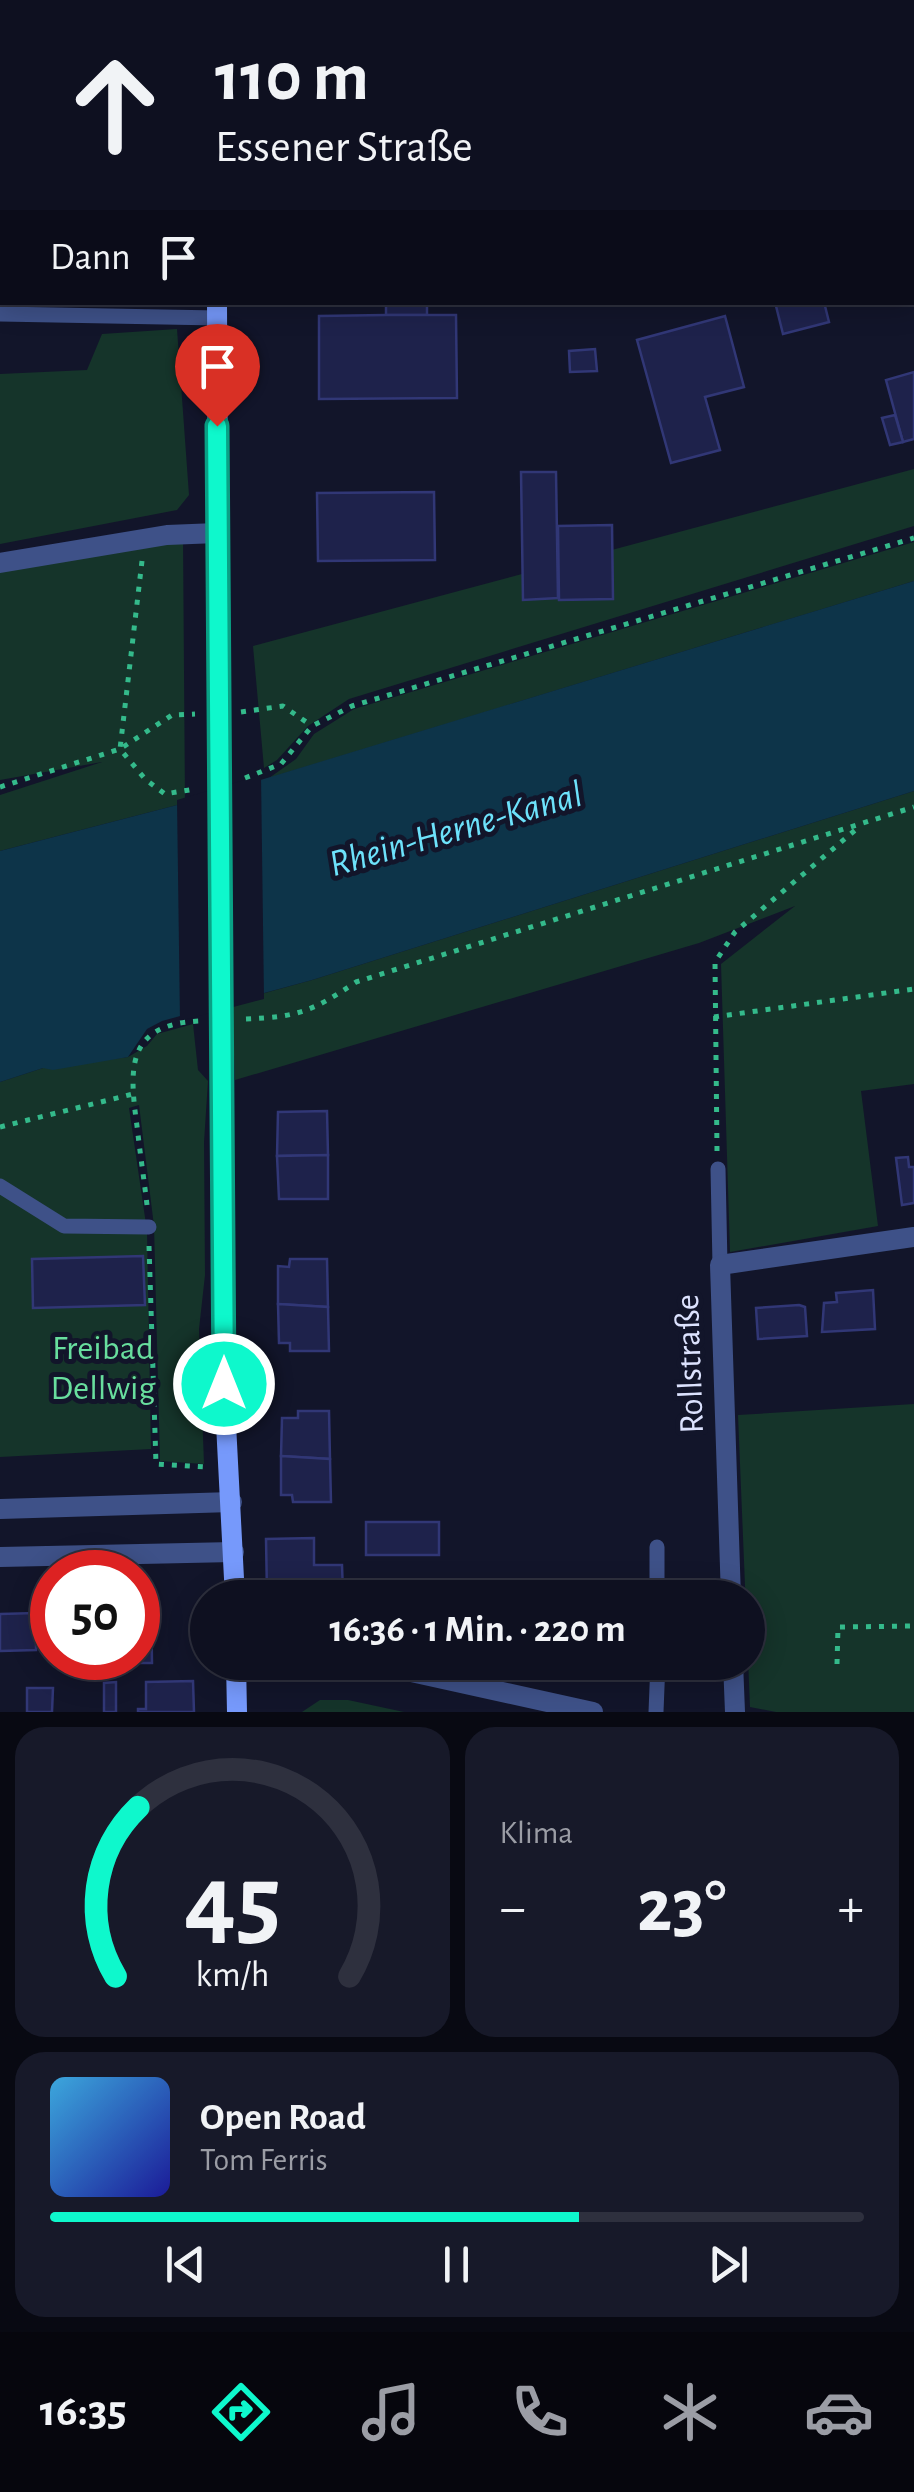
<!DOCTYPE html>
<html lang="de">
<head>
<meta charset="utf-8">
<style>
	:root { --surface:#0e1020; --page:#171929; --text:#f1f3f6; --muted:#9b9da5; --line:#2e303e; --accent:#0ef8cc }
	body { margin:0; font-family:"Alegreya Sans",sans-serif; background:var(--page); color:var(--text); height:100vh; display:flex; flex-direction:column; font-size:38px; white-space:nowrap }
	* { box-sizing:border-box; margin:0 }
	p { font-size:32px; color:var(--muted) }
	.icon { flex:none; width:55px; height:55px; fill:none; stroke:currentColor; stroke-width:2; stroke-linecap:round; stroke-linejoin:round }
	.map { position:relative; height:1712px; overflow:hidden }
	.details { display:flex; flex-direction:column; gap:15px; padding:15px; background:#080912; flex:1 }
	.details>* { flex:none }
	.top-card { position:absolute; left:0px; top:0px; width:915px; height:305px; box-shadow:0 5px 25px #0003,0 0 0 2px var(--line); background:#0e1020; color:var(--text); overflow:hidden }
	.speed { position:absolute; left:30px; top:1550px; display:flex; gap:20px; font-size:50px; font-weight:700; text-align:center }
	.speed>* { display:grid; place-content:center; width:130px; height:130px; border-radius:50%; background:var(--surface); box-shadow:0 5px 25px #0003,0 0 0 2px var(--line); line-height:1 }
	.speed .limit { border:15px solid #d22; background:#fff; color:#111 }
	.pin { position:absolute; display:grid; place-items:center; width:85px; height:85px; color:#fff; margin:-102px -42px; border-radius:50% 50% 50% 0; rotate:-45deg; box-shadow:0 0 10px #0007 }
	.pin .icon { rotate:45deg }
	.me { position:absolute; width:110px; margin:-55px; rotate:0deg; stroke-linejoin:round; filter:drop-shadow(0 0 8px #0008) }
	.turn { display:flex; align-items:center; gap:35px; height:210px; padding:0 50px; font-size:45px }
	.turn .icon { width:130px; height:130px; stroke-width:2.5 }
	.turn b { display:block; font-size:70px; line-height:85px }
	.then { display:flex; align-items:center; height:95px; padding:0 50px; background:#0003; gap:20px; font-size:38px }
	.big { font-size:75px; font-weight:600; line-height:1.1 }
	.details .tile { flex:1; display:flex; flex-direction:column; justify-content:center; gap:15px; min-width:0; padding:0 35px; border-radius:30px; background:var(--page) }
	.details .dial { align-items:center; gap:0 }
	.dial svg { height:260px; overflow:visible; fill:none; stroke:var(--line); stroke-width:7; stroke-linecap:round; text-anchor:middle }
	.dial text { fill:var(--text); stroke:none }
	.song { display:flex; align-items:center; gap:30px }
	.cover { width:120px; height:120px; border-radius:15px; background:linear-gradient(135deg,hsl(200 70% 55%),hsl(240 70% 35%)) }
	.played { height:10px; border-radius:5px; background:linear-gradient(90deg,var(--accent) 65%,var(--line) 65%) }
	.keys { display:flex; justify-content:space-around; direction:ltr }
	.heat { display:flex; justify-content:space-between; align-items:center; font-size:55px; direction:ltr }
	.details .tiles { flex:1; display:grid; gap:15px; grid-template-columns:1fr 1fr }
	.tile:last-child { grid-column:span 2 }
	.trip { position:absolute; left:190px; top:1580px; width:575px; height:100px; border-radius:50px; background:var(--surface); box-shadow:0 5px 25px #0003,0 0 0 2px var(--line); font-weight:600; line-height:100px; text-align:center }
	.tabs { display:flex; height:160px; justify-content:space-around; align-items:center; background:#06060d; color:var(--muted) }
	.tabs .icon { width:70px; height:70px }
	.tabs .on { color:var(--accent) }
	.tabs b { font-size:45px; color:var(--text) }
	.map>svg:first-child { display:block }
</style>
</head>
<body>
<div class="map">
<svg width="914" height="1712" viewBox="0 0 914 1712">
	<rect width="100%" height="100%" fill="#12152a"/>
	<!-- green -->
	<g fill="#15342a">
		<path d="M177,329L189,495L177,510L0,544V374L87,370L102,334Z"/>
		<path d="M914,469V526L349,699L308,726L277,760L264,768L253,646Z"/>
		<path d="M183,537L185,803L0,851V795L102,762L0,780V571Z"/>
		<path d="M914,542V581L269,778L296,759L314,734L354,709Z"/>
		<path d="M914,791V1084L861,1091L878,1226L730,1252L721,964L795,906L699,943L235,1080L232,1002L312,980Z"/>
		<path d="M193,1024L198,1070L208,1081L204,1142L205,1275L199,1329L204,1464L160,1461L154,1226L139,1105L129,1108L147,1231L151,1449L0,1457V1082L43,1068L128,1057L147,1046L157,1034Z"/>
		<path d="M914,1404V1712H776L750,1707L738,1415Z"/>
		<path d="M320,1700H348L404,1712H302Z"/>
	</g>
	<!-- water -->
	<path fill="#0d3449" d="M914,581V791L312,980L162,1021L147,1029L128,1057L53,1070L43,1068L0,1082V851L185,803Z"/>
	<!-- pier -->
	<path fill="#12152a" d="M261,775L264,999L180,1021L177,800Z"/>
	<!-- building -->
	<g fill="#1e224b" stroke="#313776" stroke-width="2.5">
		<path d="M0,138H2L0,277Z"/>
		<rect x="386" y="302" width="41" height="13"/>
		<path d="M775,302H824L829,322L783,334Z"/>
		<path d="M386,315H456L457,398L319,399V316Z"/>
		<path d="M725,316L744,387L705,397L720,450L671,463L637,340Z"/>
		<path d="M595,349L597,371L570,372L569,351Z"/>
		<path d="M914,372V439L903,442L886,380Z"/>
		<path d="M895,415L903,442L890,445L882,418Z"/>
		<path d="M521,472H556L558,598L523,600Z"/>
		<path d="M434,492L435,560L318,561L317,493Z"/>
		<path d="M612,525L613,599L559,600L558,526Z"/>
		<path d="M327,1111L328,1155L277,1156L278,1112Z"/>
		<path d="M328,1155V1199H279L277,1156Z"/>
		<path d="M908,1157L909,1167H914V1203L902,1205L896,1158Z"/>
		<path d="M143,1256L145,1305L33,1308L32,1259Z"/>
		<path d="M290,1259H327L328,1307L278,1304V1266L289,1267Z"/>
		<path d="M873,1290L875,1329L822,1332L824,1303L837,1302L836,1293Z"/>
		<path d="M278,1304L328,1307L329,1351H290V1343H279Z"/>
		<path d="M799,1305L805,1307L807,1336L758,1339L756,1308Z"/>
		<path d="M298,1411H329L330,1459L281,1456L282,1418H298Z"/>
		<path d="M281,1456L330,1459L331,1502H293L292,1495H281Z"/>
		<rect x="366" y="1522" width="73" height="33"/>
		<path d="M314,1538V1565H342L343,1593L267,1594L266,1539Z"/>
		<path d="M138,1598H151L152,1663H134V1658H138Z"/>
		<path d="M36,1613V1650L0,1651V1614Z"/>
		<path d="M193,1681L194,1712H138V1709H146V1682Z"/>
		<path d="M116,1682V1712H104V1683Z"/>
		<path d="M27,1688H53L52,1712H27Z"/>
	</g>
	<g fill="none" stroke-linecap="round" stroke-linejoin="round">
		<!-- path -->
		<g stroke="#34ba8b" stroke-width="5" stroke-dasharray="5 8" stroke-linecap="butt">
			<path d="M179,0V2"/>
			<path d="M142,561L120,749L145,779L165,794L195,789"/>
			<path d="M241,712L283,706L312,726"/>
			<path d="M245,778L281,764L312,726L352,706L914,538"/>
			<path d="M0,787L120,749L172,715L195,714"/>
			<path d="M714,1017L914,989"/>
			<path d="M246,1019C298,1017 313,1011 356,982L914,807"/>
			<path d="M0,1127L133,1094"/>
			<path d="M717,1151L715,962L735,932L860,826"/>
			<path d="M147,1205C144,1179 140,1153 137,1126C129,1068 126,1024 200,1021"/>
			<path d="M149,1246L156,1464L207,1467"/>
			<path d="M837,1664L838,1627L914,1626"/>
		</g>
		<!-- service -->
		<g stroke="#3e5188" stroke-width="15">
			<path d="M347,0V2"/>
			<path d="M852,0V2"/>
			<path d="M0,314L218,318"/>
			<path d="M718,1169L720,1265"/>
			<path d="M0,1186L64,1226L149,1227"/>
			<path d="M657,1547V1598"/>
			<path d="M656,1712L658,1662"/>
		</g>
		<!-- minor -->
		<g stroke="#3e5188" stroke-width="20">
			<path d="M912,148H914"/>
			<path d="M0,563L167,535L217,533"/>
			<path d="M0,1509L232,1502"/>
			<path d="M0,1557L234,1552"/>
			<path d="M731,1598L720,1265L914,1237"/>
			<path d="M366,1662L593,1712"/>
			<path d="M733,1662L735,1712"/>
		</g>
		<!-- secondary -->
		<g stroke="#7699fb" stroke-width="20">
			<path d="M212,0V2"/>
			<path d="M217,302L219,760"/>
			<path d="M223,1039L224,1385L235,1598"/>
			<path d="M236,1662L237,1712"/>
		</g>
		<!-- secondary-bridge -->
		<path stroke="#7699fb" stroke-width="20" d="M219,760L223,1039"/>
	</g>
	<g fill="none" stroke-linecap="round" stroke-linejoin="round">
		<!-- route casing -->
		<g stroke="#09a185" stroke-width="25">
			<path id="route" d="M217,426L224,1384"/>
		</g>
		<!-- route -->
		<use href="#route" stroke="#0ef8cc" stroke-width="18"/>
	</g>
	<g text-anchor="middle" dominant-baseline="central" stroke-width="10" stroke-linejoin="round" paint-order="stroke">
		<!-- park labels -->
		<g font-size="35" fill="#68de9e" stroke="#12152a">
			<text x="103" y="1348">Freibad<tspan x="103" dy="40">Dellwig</tspan></text>
		</g>
		<!-- street labels -->
		<g font-size="35" fill="#dce2fe" stroke="#12152a">
			<text transform="translate(690 1364) rotate(-92)">Rollstraße</text>
		</g>
		<!-- water labels -->
		<g font-size="38" font-style="italic" fill="#6de2fb" stroke="#12152a">
			<text transform="translate(456 830) rotate(-16)">Rhein-Herne-Kanal</text>
		</g>
	</g>
</svg>
<div class="speed"><div class="limit">50</div></div>
<div class="pin" style="left:217px;top:426px;background:#d93025"><svg class="icon" aria-label="arrive" viewBox="0 0 24 24"><path d="M6 21V4h12l-3 4 3 4H6"/></svg></div>
<svg class="me" style="left:224px;top:1384px" viewBox="-20 -20 40 40"><circle r="17" fill="#0ef8cc" stroke="#fff" stroke-width="3"/><path d="M0-11L8 9 0 5-8 9z" fill="#fff"/></svg>
<div class="trip">16:36 · 1 Min. · 220 m</div>
<div class="top-card">
<div class="turn"><svg class="icon" aria-label="ahead" viewBox="0 0 24 24"><path d="M12 20V5M6 11l6-6 6 6"/></svg><div><b>110 m</b>Essener Straße</div></div>
<div class="then">Dann<svg class="icon" aria-label="arrive" viewBox="0 0 24 24"><path d="M6 21V4h12l-3 4 3 4H6"/></svg></div>
</div>
</div>
<section class="details">
<div class="tiles">
<div class="tile dial"><svg viewBox="0 0 100 80">
<path d="M14 69A42 42 0 1 1 86 69"/>
<path d="M14 69A42 42 0 0 1 21 17" stroke="#0ef8cc"/>
<text x="50" y="56" font-size="32" font-weight="700">45</text>
<text x="50" y="72" font-size="11">km/h</text>
</svg></div>
<div class="tile"><p>Klima</p>
<div class="heat"><a>−</a><b class="big">23°</b><a>+</a></div>
</div>
<div class="tile">
<div class="song"><i class="cover"></i><div><b>Open Road</b><p>Tom Ferris</p></div></div>
<div class="played"></div>
<div class="keys"><svg class="icon" aria-label="previous" viewBox="0 0 24 24"><path d="M18 5L8 12l10 7zM5 5v14"/></svg><svg class="icon" aria-label="pause" viewBox="0 0 24 24"><path d="M8 5v14M16 5v14"/></svg><svg class="icon" aria-label="next" viewBox="0 0 24 24"><path d="M6 5l10 7-10 7zM19 5v14"/></svg></div>
</div>
</div>
</section>
<nav class="tabs">
<b>16:35</b>
<svg class="icon on" aria-label="directions" viewBox="0 0 24 24"><path d="M12 3l9 9-9 9-9-9zM9 14v-3h6M13 9l2 2-2 2"/></svg>
<svg class="icon" aria-label="music" viewBox="0 0 24 24"><path d="M9 18V5l10-2v13"/><circle cx="6" cy="18" r="3"/><circle cx="16" cy="16" r="3"/></svg>
<svg class="icon" aria-label="phone" viewBox="0 0 24 24"><path d="M5 4h4l2 5-3 2q2 4 5 5l2-3 5 2v4C11 20 4 13 5 4z"/></svg>
<svg class="icon" aria-label="climate" viewBox="0 0 24 24"><path d="M12 3v18M4 7l16 10M4 17L20 7"/></svg>
<svg class="icon" aria-label="car" viewBox="0 0 24 24"><path d="M5 17H2v-5l4-1 3-4h7l3 4 3 1v5h-3M9 17h6M6 11h13"/><circle cx="7" cy="17" r="2"/><circle cx="17" cy="17" r="2"/></svg>
</nav>
</body>
</html>
